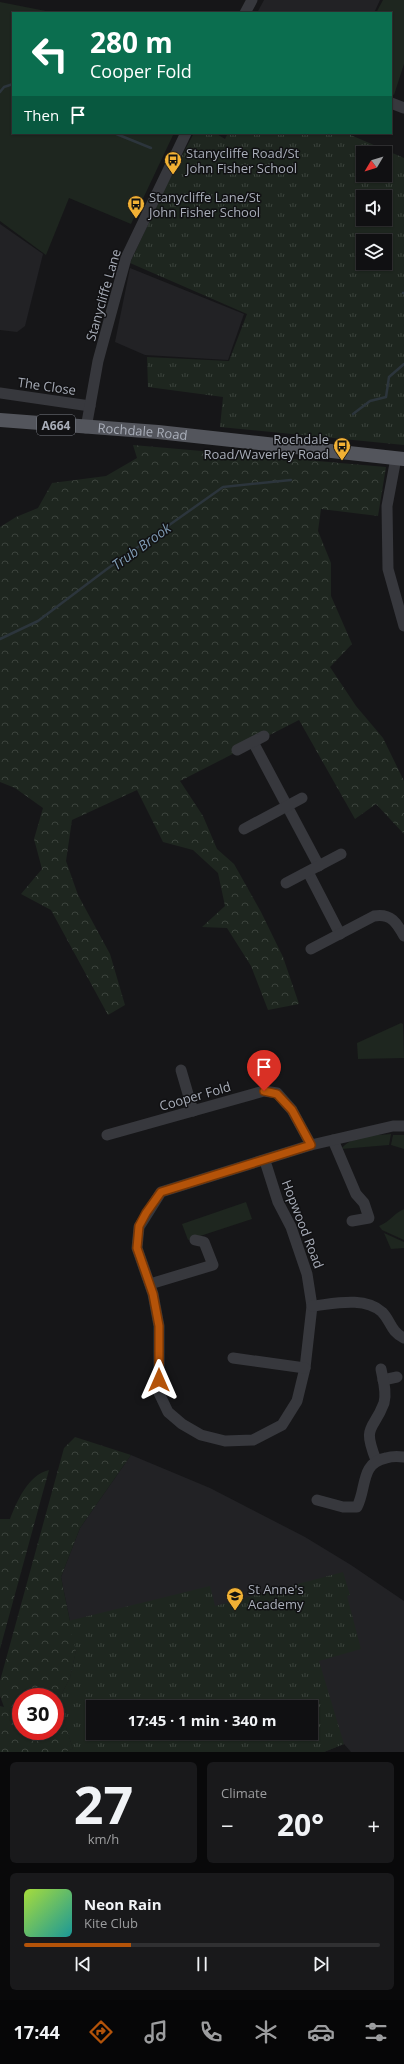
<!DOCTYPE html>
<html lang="en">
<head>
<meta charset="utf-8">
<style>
	:root { --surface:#101012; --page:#19191b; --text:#f1f3f6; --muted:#9c9d9f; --line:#303032; --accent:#b45309 }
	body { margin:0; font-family:"Open Sans",sans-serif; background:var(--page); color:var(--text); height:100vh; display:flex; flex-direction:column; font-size:15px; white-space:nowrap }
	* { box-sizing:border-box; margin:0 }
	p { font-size:13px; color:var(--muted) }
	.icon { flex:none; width:22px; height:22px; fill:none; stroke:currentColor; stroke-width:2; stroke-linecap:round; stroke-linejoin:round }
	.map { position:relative; height:1752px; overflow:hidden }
	.sheet { display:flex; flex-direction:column; gap:10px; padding:10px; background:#09090a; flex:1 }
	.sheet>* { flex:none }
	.guide { position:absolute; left:12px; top:12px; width:380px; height:122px; border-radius:0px; box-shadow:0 1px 3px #0004,0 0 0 1px var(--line); background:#0b6e4f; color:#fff; overflow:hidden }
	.needle { width:26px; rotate:232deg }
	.fabs { position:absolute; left:356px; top:146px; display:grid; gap:8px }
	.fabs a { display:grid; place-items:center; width:36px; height:36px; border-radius:0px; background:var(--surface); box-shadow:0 1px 3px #0004,0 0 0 1px var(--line); font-size:20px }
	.speed { position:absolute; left:12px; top:1688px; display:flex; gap:8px; font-size:20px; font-weight:700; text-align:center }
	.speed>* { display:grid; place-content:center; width:52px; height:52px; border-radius:50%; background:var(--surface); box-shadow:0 1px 3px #0004,0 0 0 1px var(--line); line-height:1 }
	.speed .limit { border:6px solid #d22; background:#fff; color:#111 }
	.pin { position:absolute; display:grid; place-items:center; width:34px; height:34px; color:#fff; margin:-41px -17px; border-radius:50% 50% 50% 0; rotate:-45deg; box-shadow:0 0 4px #0007 }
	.pin .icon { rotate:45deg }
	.me { position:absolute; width:44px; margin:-22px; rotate:0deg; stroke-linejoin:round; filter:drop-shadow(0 0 3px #0008) }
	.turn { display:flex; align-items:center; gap:14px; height:84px; padding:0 12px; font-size:18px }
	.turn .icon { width:52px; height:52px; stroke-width:2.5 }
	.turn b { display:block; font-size:28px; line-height:34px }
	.then { display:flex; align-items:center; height:38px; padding:0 12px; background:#0003; gap:8px; font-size:15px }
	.big { font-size:30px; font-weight:700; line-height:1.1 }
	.sheet .widget { flex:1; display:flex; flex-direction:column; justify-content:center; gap:6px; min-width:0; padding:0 14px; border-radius:6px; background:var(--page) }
	.sheet .dial { align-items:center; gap:0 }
	.dial b { font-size:52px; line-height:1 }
	.song { display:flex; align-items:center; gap:12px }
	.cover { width:48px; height:48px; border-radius:6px; background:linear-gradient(135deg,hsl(80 70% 55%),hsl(180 70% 35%)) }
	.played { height:4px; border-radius:2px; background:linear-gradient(90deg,var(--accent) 30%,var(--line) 30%) }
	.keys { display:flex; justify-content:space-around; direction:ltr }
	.heat { display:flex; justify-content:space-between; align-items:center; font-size:22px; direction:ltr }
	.sheet .tiles { flex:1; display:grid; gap:10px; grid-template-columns:1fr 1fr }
	.widget:last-child { grid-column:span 2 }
	.trip { position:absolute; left:86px; top:1700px; width:232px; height:40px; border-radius:0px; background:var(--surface); box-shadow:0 1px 3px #0004,0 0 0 1px var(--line); font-weight:700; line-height:40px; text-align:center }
	.dock { display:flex; height:64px; justify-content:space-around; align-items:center; background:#060607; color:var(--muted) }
	.dock .icon { width:28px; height:28px }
	.dock .selected { color:var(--accent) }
	.dock b { font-size:18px; color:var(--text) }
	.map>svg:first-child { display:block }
</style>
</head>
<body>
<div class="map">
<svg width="404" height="1752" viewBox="0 0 404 1752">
	<defs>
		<pattern id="forest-crowns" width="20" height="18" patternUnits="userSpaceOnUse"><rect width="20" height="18" fill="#1e261f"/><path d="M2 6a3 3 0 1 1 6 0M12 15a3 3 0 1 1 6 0" fill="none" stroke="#3c433d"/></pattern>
		<pattern id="park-tufts" width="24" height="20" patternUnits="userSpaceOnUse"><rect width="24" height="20" fill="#1e261f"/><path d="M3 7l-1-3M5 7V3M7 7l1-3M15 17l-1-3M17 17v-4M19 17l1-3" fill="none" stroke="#3c433d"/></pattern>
	</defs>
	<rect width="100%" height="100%" fill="#161618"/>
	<!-- built -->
	<g fill="#222225" fill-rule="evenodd">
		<path d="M264,0H380L374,13H257Z"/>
		<path d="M0,224L43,254L25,326L17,332L0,330Z"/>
		<path d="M130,268L244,314L228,360L145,355L115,342Z"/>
		<path d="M131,1455L210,1488L305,1537L351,1565L404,1601V1752H351L344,1744L324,1752H64L73,1749L58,1701L70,1678L76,1651L61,1577L80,1528ZM93,1707H311V1733H93Z"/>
	</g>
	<!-- green -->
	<g fill="#1e261f">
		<path d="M383,0H404V64L394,95L391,94V13H376Z"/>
		<path d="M0,2L56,13H13V133H174L131,224L69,198L46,255L0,221Z"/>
		<path d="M401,1023L403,1024L404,1058L358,1059L357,1043Z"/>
		<path d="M391,1134L389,1145L341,1149C351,1136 375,1135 391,1134Z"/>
		<path d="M393,1135H404V1149L391,1145Z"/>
		<path d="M246,1202L252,1219L188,1240L182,1224Z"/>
		<path d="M404,1209V1240L382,1230L379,1226C391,1221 393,1214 404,1209Z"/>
		<path d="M384,1233L404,1242V1248L391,1249Z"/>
	</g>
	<!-- forest -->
	<g fill="url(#forest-crowns)" fill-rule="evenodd">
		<path d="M133,445L386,467L378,516L321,509L318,531L331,563V596L352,644L330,667L356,706L383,738L404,781V834L376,804L355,819L299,720L180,781L203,816L217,849L234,864L261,912L283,957L299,1004L268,1010L251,966L227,928L202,927L225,906L218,873L193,850L163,842L137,790L72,820L66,861L78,895L110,954L125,1005L108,1015L51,910L21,894L42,869L34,839L43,808L15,788L0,782V527L16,517L38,508L52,483L106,476L137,458Z"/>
		<path d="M75,1437L131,1455L80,1528L61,1577L76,1651L70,1678L58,1701L73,1749L64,1752H0V1706L4,1707L0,1696V1681L64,1448ZM21,1697H55V1731H21Z"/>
		<path d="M49,1470L0,1649V1519H10C17,1501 28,1475 49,1470Z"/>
	</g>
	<!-- park -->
	<g fill="url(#park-tufts)" fill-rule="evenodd">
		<path d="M194,133H215L225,139L228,133H346L404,158V445L220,427L223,397L148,387L147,357L229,361L247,314L130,263L166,186ZM363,153H385V175H363ZM363,197H385V219H363ZM363,241H385V263H363Z"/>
		<path d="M343,1572L350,1595L347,1596L361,1649L319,1661L344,1744L324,1752H64L73,1749L58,1701L70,1678L76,1651L68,1621L210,1586L215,1606ZM93,1707H311V1733H93Z"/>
	</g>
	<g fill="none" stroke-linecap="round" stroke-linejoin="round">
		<!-- stream -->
		<g stroke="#2c353c" stroke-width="2.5">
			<path d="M0,92L4,87L13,84"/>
			<path d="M114,133L151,148"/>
			<path d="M403,293H404"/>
			<path d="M353,414L370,401L386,397L389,377L404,364"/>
			<path d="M0,639L38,621L107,569L223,487L291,480"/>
		</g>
		<!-- minor -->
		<g stroke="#37383d" stroke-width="11">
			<path d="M245,13L252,0"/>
			<path d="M391,103L404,108"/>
			<path d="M0,393L90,406"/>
			<path d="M86,428L98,361L126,258L186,133"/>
			<path d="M396,458L387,506L388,569L404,626"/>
			<path d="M253,742L319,866"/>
			<path d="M237,750L264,736"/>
			<path d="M244,829L302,798"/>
			<path d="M308,872L340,934"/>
			<path d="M286,883L341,854"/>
			<path d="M311,949L374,916C391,913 397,923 404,936"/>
			<path d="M181,1070L193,1111"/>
			<path d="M107,1135L264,1091L277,1093L292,1110L311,1145"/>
			<path d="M333,1140L356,1194L364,1203L369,1218L352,1221"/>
			<path d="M265,1161L278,1202L291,1227L307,1274L312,1306L305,1368L297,1401L282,1425L253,1440L225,1441L201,1435L182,1424L168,1412L159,1393V1326L153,1294L137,1248L139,1227L161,1192L311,1145L393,1126H404"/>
			<path d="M150,1284L213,1265L204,1242L195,1240"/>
			<path d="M312,1306C333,1304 364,1296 382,1312C391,1321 390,1331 404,1338"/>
			<path d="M233,1358L305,1368"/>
			<path d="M383,1380L397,1377"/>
			<path d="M376,1460C362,1424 373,1432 384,1403C387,1392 383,1380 381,1369"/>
			<path d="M317,1500L343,1507H357C367,1488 360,1463 386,1458C392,1456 397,1456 404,1457"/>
		</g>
		<!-- major -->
		<path stroke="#53555c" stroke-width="14" id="s1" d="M0,420L158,432L404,459"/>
	</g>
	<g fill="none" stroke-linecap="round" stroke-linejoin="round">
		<!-- route casing -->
		<g stroke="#753606" stroke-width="10">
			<path id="route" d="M159,1380V1326L153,1294L137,1248L139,1226L146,1213L161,1192L311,1145L292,1110L277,1094L264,1091"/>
		</g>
		<!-- route -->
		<use href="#route" stroke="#b45309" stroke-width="7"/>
	</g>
	<!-- icons -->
	<defs>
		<g id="bus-pin" transform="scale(0.9)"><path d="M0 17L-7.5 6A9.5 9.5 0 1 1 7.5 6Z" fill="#f2b134" stroke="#111113"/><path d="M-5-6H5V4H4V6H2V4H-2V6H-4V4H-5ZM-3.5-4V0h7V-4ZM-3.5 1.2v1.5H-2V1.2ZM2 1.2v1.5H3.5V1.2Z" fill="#111"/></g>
		<g id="school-pin" transform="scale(0.9)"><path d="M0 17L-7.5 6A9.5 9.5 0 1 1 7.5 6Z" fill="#f2b134" stroke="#111113"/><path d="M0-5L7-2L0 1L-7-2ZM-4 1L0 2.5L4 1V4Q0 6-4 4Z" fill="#111"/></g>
	</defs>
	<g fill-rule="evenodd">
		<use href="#bus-pin" x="173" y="160"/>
		<use href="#bus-pin" x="136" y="204"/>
		<use href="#bus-pin" x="342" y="446"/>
		<use href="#school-pin" x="235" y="1596"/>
	</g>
	<g text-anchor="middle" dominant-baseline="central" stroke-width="3" stroke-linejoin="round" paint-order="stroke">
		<!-- shield labels -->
		<rect fill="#111113" stroke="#7b7e86" stroke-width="1" x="37" y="415" width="38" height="20" rx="3"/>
		<g font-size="12" font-weight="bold" fill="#a8adb8">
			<text x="56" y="425">A664</text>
		</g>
		<!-- poi labels -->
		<g font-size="13" fill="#a8adb8" stroke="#111113" text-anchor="start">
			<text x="186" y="153">Stanycliffe Road/St<tspan x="186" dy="15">John Fisher School</tspan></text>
			<text x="149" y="197">Stanycliffe Lane/St<tspan x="149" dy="15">John Fisher School</tspan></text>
			<text x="329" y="439" text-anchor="end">Rochdale<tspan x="329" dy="15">Road/Waverley Road</tspan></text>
			<text x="248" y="1589">St Anne's<tspan x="248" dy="15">Academy</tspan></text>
		</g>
		<!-- street labels -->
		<g font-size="13" fill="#a8adb8" stroke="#111113">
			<text transform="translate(103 295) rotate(-74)">Stanycliffe Lane</text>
			<text transform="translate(47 386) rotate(8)">The Close</text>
			<text stroke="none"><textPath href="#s1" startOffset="143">Rochdale Road</textPath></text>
			<text transform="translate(195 1096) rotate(-16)">Cooper Fold</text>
			<text transform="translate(303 1224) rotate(69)">Hopwood Road</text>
		</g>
		<!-- water labels -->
		<g font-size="14" font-style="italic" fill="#7f9bb3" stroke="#111113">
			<text transform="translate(141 546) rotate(-36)">Trub Brook</text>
		</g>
	</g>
</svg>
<div class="fabs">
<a><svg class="needle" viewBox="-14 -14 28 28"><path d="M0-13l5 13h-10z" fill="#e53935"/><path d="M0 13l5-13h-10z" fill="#9c9d9f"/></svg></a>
<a><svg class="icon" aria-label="sound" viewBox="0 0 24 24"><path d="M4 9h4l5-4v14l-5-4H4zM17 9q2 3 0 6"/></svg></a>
<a><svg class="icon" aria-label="layers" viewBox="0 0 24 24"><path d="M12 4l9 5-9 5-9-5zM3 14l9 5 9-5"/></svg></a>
</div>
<div class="speed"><div class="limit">30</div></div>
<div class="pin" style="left:264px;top:1091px;background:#d93025"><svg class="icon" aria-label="arrive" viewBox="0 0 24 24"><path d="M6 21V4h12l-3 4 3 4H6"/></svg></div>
<svg class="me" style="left:159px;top:1380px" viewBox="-20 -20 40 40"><path d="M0-17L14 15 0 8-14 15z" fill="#b45309" stroke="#fff" stroke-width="4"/></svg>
<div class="trip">17:45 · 1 min · 340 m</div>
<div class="guide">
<div class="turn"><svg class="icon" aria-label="left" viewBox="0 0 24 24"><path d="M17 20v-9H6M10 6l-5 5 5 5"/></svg><div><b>280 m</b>Cooper Fold</div></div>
<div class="then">Then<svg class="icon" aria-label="arrive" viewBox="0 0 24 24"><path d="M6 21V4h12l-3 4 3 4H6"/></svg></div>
</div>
</div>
<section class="sheet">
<div class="tiles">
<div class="widget dial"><b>27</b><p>km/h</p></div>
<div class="widget"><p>Climate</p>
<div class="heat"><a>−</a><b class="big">20°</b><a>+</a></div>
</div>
<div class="widget">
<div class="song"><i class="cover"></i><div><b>Neon Rain</b><p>Kite Club</p></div></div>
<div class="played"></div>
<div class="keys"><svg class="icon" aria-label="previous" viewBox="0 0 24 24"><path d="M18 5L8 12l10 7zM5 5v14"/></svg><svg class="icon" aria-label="pause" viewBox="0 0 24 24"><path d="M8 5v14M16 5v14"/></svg><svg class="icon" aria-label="next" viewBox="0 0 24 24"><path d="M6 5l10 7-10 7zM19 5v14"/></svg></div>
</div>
</div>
</section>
<nav class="dock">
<b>17:44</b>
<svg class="icon selected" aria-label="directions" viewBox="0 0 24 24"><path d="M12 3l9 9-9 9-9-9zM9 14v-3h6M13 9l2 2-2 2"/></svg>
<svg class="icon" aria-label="music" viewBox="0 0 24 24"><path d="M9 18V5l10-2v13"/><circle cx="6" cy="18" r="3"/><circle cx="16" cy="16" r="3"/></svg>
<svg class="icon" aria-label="phone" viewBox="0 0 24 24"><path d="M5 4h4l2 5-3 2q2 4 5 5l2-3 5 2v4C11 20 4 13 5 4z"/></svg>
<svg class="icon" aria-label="climate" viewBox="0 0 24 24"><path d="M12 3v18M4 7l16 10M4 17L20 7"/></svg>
<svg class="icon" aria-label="car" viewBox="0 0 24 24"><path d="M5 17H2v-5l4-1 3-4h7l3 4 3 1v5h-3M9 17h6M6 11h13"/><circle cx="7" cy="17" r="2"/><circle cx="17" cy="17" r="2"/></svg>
<svg class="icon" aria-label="filters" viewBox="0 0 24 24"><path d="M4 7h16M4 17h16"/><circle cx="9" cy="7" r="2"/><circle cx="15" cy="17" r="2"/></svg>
</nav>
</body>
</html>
